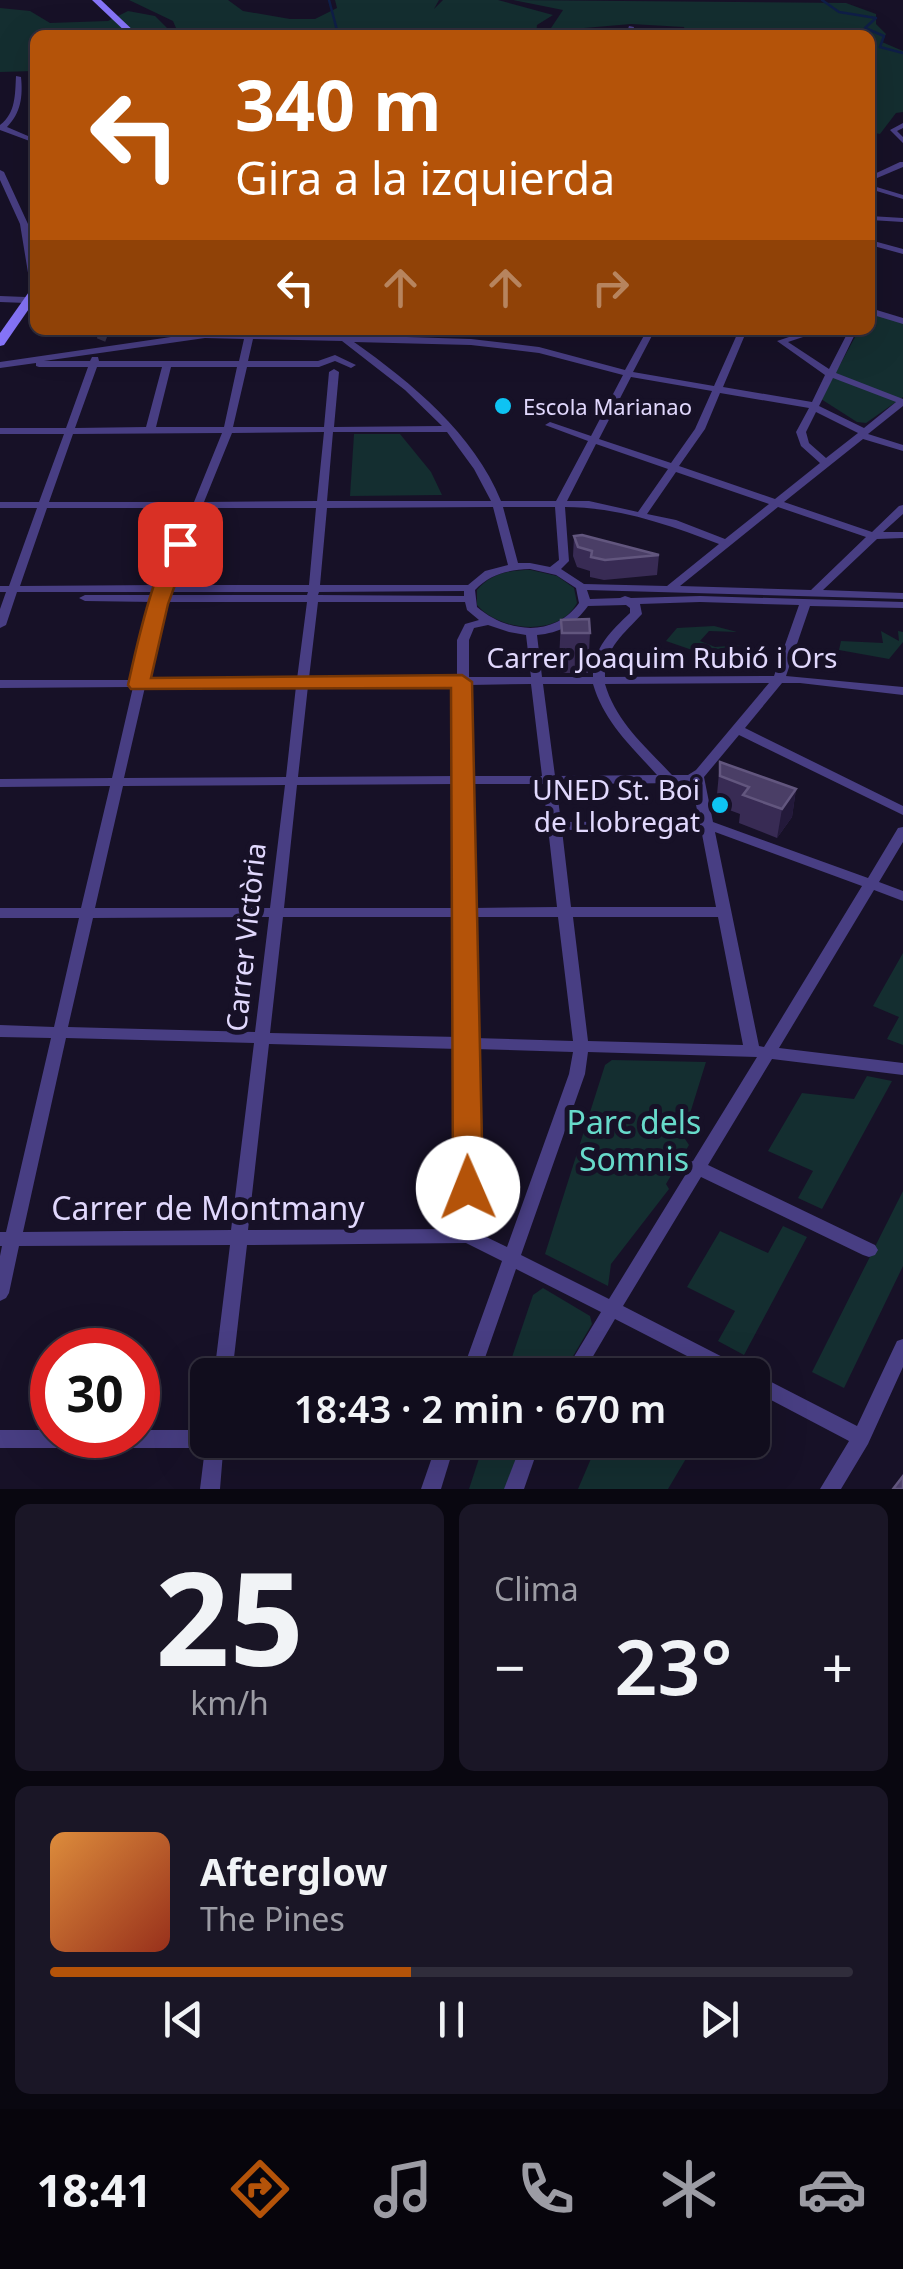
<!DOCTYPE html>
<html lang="es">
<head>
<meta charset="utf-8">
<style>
	:root { --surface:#110d1d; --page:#1a1626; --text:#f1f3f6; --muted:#9c9ca4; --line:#302d3b; --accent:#b45309 }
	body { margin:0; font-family:"Noto Sans",sans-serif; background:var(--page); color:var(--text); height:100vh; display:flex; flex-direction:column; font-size:38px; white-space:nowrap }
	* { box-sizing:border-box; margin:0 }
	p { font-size:32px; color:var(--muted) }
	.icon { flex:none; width:55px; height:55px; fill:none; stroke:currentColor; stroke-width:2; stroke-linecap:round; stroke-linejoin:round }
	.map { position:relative; height:1489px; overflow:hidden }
	.sheet { display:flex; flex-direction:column; gap:15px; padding:15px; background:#090710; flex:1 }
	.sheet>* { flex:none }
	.hud { position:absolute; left:30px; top:30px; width:845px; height:305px; border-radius:15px; box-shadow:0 10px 40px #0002,0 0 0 2px var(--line); background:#b45309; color:#fff; overflow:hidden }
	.speed { position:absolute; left:30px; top:1328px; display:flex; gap:20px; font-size:50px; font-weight:700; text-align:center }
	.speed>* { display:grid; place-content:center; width:130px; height:130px; border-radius:50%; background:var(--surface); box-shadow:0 10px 40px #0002,0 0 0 2px var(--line); line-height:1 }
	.speed .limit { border:15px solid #d22; background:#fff; color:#111 }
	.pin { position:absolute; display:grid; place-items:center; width:85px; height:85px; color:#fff; margin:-42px; border-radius:20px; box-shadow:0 5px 15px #0006 }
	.me { position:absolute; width:110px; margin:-55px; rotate:359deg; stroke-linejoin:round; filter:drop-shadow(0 0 8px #0008) }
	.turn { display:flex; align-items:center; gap:35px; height:210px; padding:0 40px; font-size:45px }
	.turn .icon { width:130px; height:130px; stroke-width:2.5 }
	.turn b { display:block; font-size:70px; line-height:85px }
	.lanes { display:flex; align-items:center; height:95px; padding:0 40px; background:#0003; justify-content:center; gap:50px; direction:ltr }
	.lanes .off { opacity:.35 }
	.big { font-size:75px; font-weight:600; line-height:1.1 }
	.sheet .card { flex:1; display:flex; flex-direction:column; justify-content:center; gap:15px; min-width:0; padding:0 35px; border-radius:15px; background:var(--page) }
	.sheet .dial { align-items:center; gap:0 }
	.dial b { font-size:130px; line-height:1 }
	.song { display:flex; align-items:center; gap:30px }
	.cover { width:120px; height:120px; border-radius:15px; background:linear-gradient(135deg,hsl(30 70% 55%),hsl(10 70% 35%)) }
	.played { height:10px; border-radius:5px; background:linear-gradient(90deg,var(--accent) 45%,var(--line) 45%) }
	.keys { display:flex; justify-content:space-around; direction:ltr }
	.heat { display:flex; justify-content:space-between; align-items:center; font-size:55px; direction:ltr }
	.sheet .tiles { flex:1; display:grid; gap:15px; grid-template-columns:1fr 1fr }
	.card:last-child { grid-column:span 2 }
	.trip { position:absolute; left:190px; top:1358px; width:580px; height:100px; border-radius:15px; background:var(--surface); box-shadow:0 10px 40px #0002,0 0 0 2px var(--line); font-weight:600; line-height:100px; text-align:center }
	.tabs { display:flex; height:160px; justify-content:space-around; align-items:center; background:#07050c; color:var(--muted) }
	.tabs .icon { width:70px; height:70px }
	.tabs .current { color:var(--accent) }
	.tabs b { font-size:45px; color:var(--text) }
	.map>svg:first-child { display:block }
</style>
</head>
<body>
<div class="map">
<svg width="903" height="1489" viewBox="0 0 903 1489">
	<rect width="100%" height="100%" fill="#171127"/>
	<!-- green -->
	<g fill="#142e30">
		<path d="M129,0H228L243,11L290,19H315L337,8L335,0H439L434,9L443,0H498L553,15L537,25L536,35H356L351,28L353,35H179L173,21Z"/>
		<path d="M513,0L846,3L876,14V24L886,34L882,42L903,51V112L896,113L880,134L870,132V35H686L684,27L631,24L549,31L563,10Z"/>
		<path d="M0,8L30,11L50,23L108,21L128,11L155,16L174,35H35V71L0,72Z"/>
		<path d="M870,313L903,323V397L866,423L857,422L821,399L859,330H870Z"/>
		<path d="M354,434H400L431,472L442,495L350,496Z"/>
		<path d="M531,570L557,576L574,588L577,603C559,637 500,632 477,605V590C491,573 510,570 531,570Z"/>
		<path d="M714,626L737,632L709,631L700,641L715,647L742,645L698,652L666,641L677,628Z"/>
		<path d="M881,631L899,641L898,631L903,632V642L889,659L839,650L841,641L883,643Z"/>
		<path d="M903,953V1045L887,1039L899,1017L873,1006Z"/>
		<path d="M612,1060L706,1062L683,1136L689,1145L666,1184L669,1189L611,1264L608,1286L545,1254L605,1065Z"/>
		<path d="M867,1076L892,1081L822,1209L798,1198L813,1171L768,1151L802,1093L854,1099Z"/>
		<path d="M903,1191V1266L844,1388L812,1372Z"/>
		<path d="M783,1226L807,1237L744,1355L718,1341L735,1311L687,1287L720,1231L768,1253Z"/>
		<path d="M543,1288L590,1316L592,1324L562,1375H506L533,1295Z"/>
		<path d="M485,1440H525L506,1489H469Z"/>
		<path d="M599,1440H697L668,1489H578Z"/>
	</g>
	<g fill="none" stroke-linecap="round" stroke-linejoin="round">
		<!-- stream -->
		<g stroke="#0f1e47" stroke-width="2.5">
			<path d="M329,0L338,34"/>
			<path d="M822,0L839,12L876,18L865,28L884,36L880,47L903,53"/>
		</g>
		<!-- street-tunnel -->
		<path stroke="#352f47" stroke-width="9" stroke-dasharray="9 4" stroke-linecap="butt" d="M101,340L105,330"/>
		<!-- street -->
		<g fill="#483e83" fill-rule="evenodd">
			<path d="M629,26L634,27L632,35H626Z"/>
			<path d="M16,76L21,77C23,96 21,113 7,127L35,139V143L0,130V125C16,113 15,94 16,76Z"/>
			<path d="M903,123V128L897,131L903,137V143L890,130Z"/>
			<path d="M900,162H903V167L870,181V176Z"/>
			<path d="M0,170L4,172L28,224L35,266V294L31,291L20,224L0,180Z"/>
			<path d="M870,185L903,195V199L870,189Z"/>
			<path d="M870,216L903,218V222L870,220Z"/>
			<path d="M870,240L903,249V254L870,245Z"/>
			<path d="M0,296L26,297L30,300L26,303L0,302Z"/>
			<path d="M870,308L903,318V324L870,314Z"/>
			<path d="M647,330H655L633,372L714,386L739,330H747L723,387L812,402L825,375L777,341L810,330H824L788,342L829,369L849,330H857L836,373L903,399V406L868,434L903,445V451L863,439L784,502L872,532L899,506L903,505V514L883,532H903V538L877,539L823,590L903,593V599L587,590L590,599L620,598L625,596L631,598L700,596L903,602V608L810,606L786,676L903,687V695L800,683H782L745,728L903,806V815L739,735L704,777L713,822L868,878L898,828L903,827V842L879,882L903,891V901L874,890L779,1048L903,1063V1075L772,1059L708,1165L875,1245L878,1250L875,1255L869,1257L863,1255L701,1177L623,1306L857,1426L897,1341L903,1339V1367L868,1444L841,1489H820L849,1441L752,1390V1375H724L615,1319L582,1375H563L601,1312L516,1269L479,1375H461L502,1261L466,1243L247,1245L232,1375H214L230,1245L19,1246L9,1293L6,1298L0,1301V1256L2,1246H0V1232H6L51,1038L0,1037V1025L54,1027L79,918H0V908H81L110,786L0,787V779L112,778L133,687L0,688V680H135L153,602L85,601L79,598L85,595H156L157,592H17L6,625L0,628V609L6,592H0V586H9L37,508H0V502H39L64,434H0V428H66L88,367H39L36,366V363L0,368V362L205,332H249L471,339L539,347L625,370ZM205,338L244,339L239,361H99L98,357H92L90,361H44ZM253,339L342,341L405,390L442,426L334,427L339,372L334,369L329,372L324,427H233L247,367H319L335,361L351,368L356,365L335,355L318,361H248ZM354,342L471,345L539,353L623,375L591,436L550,422L545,425L588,441L556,501H501C474,434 412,383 354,342ZM97,367H162L146,427L75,428ZM171,367H237L224,427H156ZM631,377L712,391L695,429L671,463L599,439ZM833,378L896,402L864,428L819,406ZM720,393L809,408L796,432L801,446L820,463L775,499L679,466L705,429ZM816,412L858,433L826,458L809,443L806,432ZM324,432L317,501L204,502L232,433ZM333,432H447L474,469L491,501H327ZM222,433L194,502H49L73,434ZM596,444L668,469L638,512L589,501H567ZM676,472L769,504L725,539L676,520L647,514ZM493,507L508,565L485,571L468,585H320L327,508ZM503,507H555L559,560L550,567L530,563H518ZM565,507C618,507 670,525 719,544L667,586L584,584L561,569L569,561ZM778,507L866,537L811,590L680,586ZM47,508H192L160,585L20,586ZM202,508H316L309,585H171ZM530,569L556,575L576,588L579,603C554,638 507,633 477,607L475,590C490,574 508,570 530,569ZM464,591V596L318,595L319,592ZM168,592H308L307,595H167ZM165,602H307L297,679L147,680ZM318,602H465L467,610L479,620L465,624L457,640V678H309ZM700,602L799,605L774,676L605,677C604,648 624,634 642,614L640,604ZM626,605L630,608V613C611,631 592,649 593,677H542L537,635C560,633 575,624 588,606ZM488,625L509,632L526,635L531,677H469V640L474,628ZM769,683L696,770L688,775H672C646,747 616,722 605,684ZM531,684L542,776H471L469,685ZM543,684H593C604,722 632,747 657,775L555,776ZM457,685L458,776L298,777L308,686ZM296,686L286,777L124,778L145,687ZM692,783L699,821L561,822L556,784ZM458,784V908H284L297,785ZM471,784H543L557,907L472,908ZM285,785L270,908H95L123,786ZM701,829L716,907H571L562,830ZM715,832L862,886L764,1047L759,1046ZM269,917L255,1032L68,1027L93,918ZM283,917H458L459,1037L270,1033ZM472,917H558L573,1041L474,1038ZM573,917H718L743,1045L588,1041ZM66,1038L254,1043L231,1230L23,1232ZM269,1044L459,1049V1229L248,1230ZM474,1049L573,1052L569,1074L507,1247L476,1232ZM588,1052L757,1057L693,1161L690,1162L689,1169L609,1299L521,1255L585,1074Z"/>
			<path d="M0,1430H52V1435H138V1430H208V1440H224L220,1489H200L205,1448H0Z"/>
			<path d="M438,1440H456L441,1489H421Z"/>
			<path d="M523,1440H541L524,1489H504Z"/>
		</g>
		<!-- secondary -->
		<g fill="#8674f8" fill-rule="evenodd">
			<path d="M92,0H101L138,35H129Z"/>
			<path d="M35,287V300L4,345L0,346V333L31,289Z"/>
		</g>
	</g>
	<!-- wall -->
	<g fill="#382b54">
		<path d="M574,536L659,555L657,575L604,580L590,577V571L577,567L573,556Z"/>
		<path d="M561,620L590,633L588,673H560L559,660Z"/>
		<path d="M720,762L796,789L792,817L777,838L739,823L740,814L716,805Z"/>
	</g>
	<!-- shaded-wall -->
	<path fill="#23193a" d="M796,789L792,817L777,838L782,809Z"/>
	<!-- building -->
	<g fill="#4a3e66" stroke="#62567e" stroke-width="2.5">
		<path d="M582,535L659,555L605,560L591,557L592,551L578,547L574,536Z"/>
		<path d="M589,619L590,633H562L561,620Z"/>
		<path d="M720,762L796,789L782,809L743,795L749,787L720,776Z"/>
		<path d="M903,1476V1489H893Z"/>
	</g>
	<!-- route -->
	<path fill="#b45309" stroke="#753606" stroke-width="2.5" d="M180,539L190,544L168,604L151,678L462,675L472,682L483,1188L478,1196L468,1200L457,1196L453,1188L451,688L131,689L128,685C134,658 157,547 180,539Z"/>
	<!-- markers -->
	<g fill="#0ec3f3" stroke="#171127" stroke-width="4">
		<circle cx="503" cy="406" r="10"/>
		<circle cx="720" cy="805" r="10"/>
	</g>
	<g text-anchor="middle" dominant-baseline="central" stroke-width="10" stroke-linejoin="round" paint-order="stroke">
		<!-- far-poi labels -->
		<g font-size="22" fill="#e1d8fd" stroke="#171127" text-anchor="start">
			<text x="523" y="406">Escola Marianao</text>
		</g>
		<!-- street labels -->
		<g font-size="28" fill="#e1d8fd" stroke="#171127">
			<text x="662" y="657">Carrer Joaquim Rubió i Ors</text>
			<text transform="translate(245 937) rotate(-84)">Carrer Victòria</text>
		</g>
		<!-- poi labels -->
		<g font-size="28" fill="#e1d8fd" stroke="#171127" text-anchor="end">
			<text x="700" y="789">UNED St. Boi<tspan x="700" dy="32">de Llobregat</tspan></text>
		</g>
		<!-- near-park labels -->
		<g font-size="32" fill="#67daca" stroke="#171127">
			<text x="634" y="1121">Parc dels<tspan x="634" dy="37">Somnis</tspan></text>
		</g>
		<!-- near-street labels -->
		<g font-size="32" fill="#e1d8fd" stroke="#171127">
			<text x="208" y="1207">Carrer de Montmany</text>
		</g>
	</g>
</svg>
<div class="speed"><div class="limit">30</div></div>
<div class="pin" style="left:180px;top:544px;background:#d93025"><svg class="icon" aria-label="arrive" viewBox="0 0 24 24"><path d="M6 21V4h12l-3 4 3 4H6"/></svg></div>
<svg class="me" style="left:468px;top:1188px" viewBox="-20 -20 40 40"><circle r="19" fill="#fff"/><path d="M0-13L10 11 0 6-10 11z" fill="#b45309"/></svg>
<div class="trip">18:43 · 2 min · 670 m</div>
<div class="hud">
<div class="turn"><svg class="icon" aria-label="left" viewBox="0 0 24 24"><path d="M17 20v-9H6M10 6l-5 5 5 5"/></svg><div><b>340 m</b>Gira a la izquierda</div></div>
<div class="lanes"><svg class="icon" aria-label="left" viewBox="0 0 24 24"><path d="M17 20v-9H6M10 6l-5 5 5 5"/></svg><svg class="icon off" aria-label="ahead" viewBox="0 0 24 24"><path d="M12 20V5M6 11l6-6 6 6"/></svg><svg class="icon off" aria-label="ahead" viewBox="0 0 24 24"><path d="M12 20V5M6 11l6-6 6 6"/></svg><svg class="icon off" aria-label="right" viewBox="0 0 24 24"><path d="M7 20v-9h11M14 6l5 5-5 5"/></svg></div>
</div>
</div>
<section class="sheet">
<div class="tiles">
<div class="card dial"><b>25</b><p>km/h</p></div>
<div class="card"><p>Clima</p>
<div class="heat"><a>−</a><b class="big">23°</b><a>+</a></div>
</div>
<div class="card">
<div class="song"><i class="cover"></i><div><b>Afterglow</b><p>The Pines</p></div></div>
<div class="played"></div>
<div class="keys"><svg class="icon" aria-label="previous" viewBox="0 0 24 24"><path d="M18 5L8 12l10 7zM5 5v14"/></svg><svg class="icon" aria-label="pause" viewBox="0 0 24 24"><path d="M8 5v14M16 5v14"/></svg><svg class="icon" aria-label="next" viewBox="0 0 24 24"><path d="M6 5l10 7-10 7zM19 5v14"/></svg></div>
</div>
</div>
</section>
<nav class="tabs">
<b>18:41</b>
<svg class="icon current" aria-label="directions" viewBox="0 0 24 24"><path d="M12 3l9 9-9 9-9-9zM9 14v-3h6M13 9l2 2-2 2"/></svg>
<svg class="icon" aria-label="music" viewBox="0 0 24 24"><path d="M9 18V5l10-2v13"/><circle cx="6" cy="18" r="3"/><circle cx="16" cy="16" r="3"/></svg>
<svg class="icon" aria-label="phone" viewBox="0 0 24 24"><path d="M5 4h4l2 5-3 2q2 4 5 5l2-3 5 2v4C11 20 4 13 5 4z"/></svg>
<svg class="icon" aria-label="climate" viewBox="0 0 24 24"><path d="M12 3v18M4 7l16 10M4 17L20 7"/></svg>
<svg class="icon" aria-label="car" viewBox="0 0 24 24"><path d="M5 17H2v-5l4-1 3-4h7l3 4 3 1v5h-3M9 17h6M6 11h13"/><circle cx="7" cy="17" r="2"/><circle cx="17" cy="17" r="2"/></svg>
</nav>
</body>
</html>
